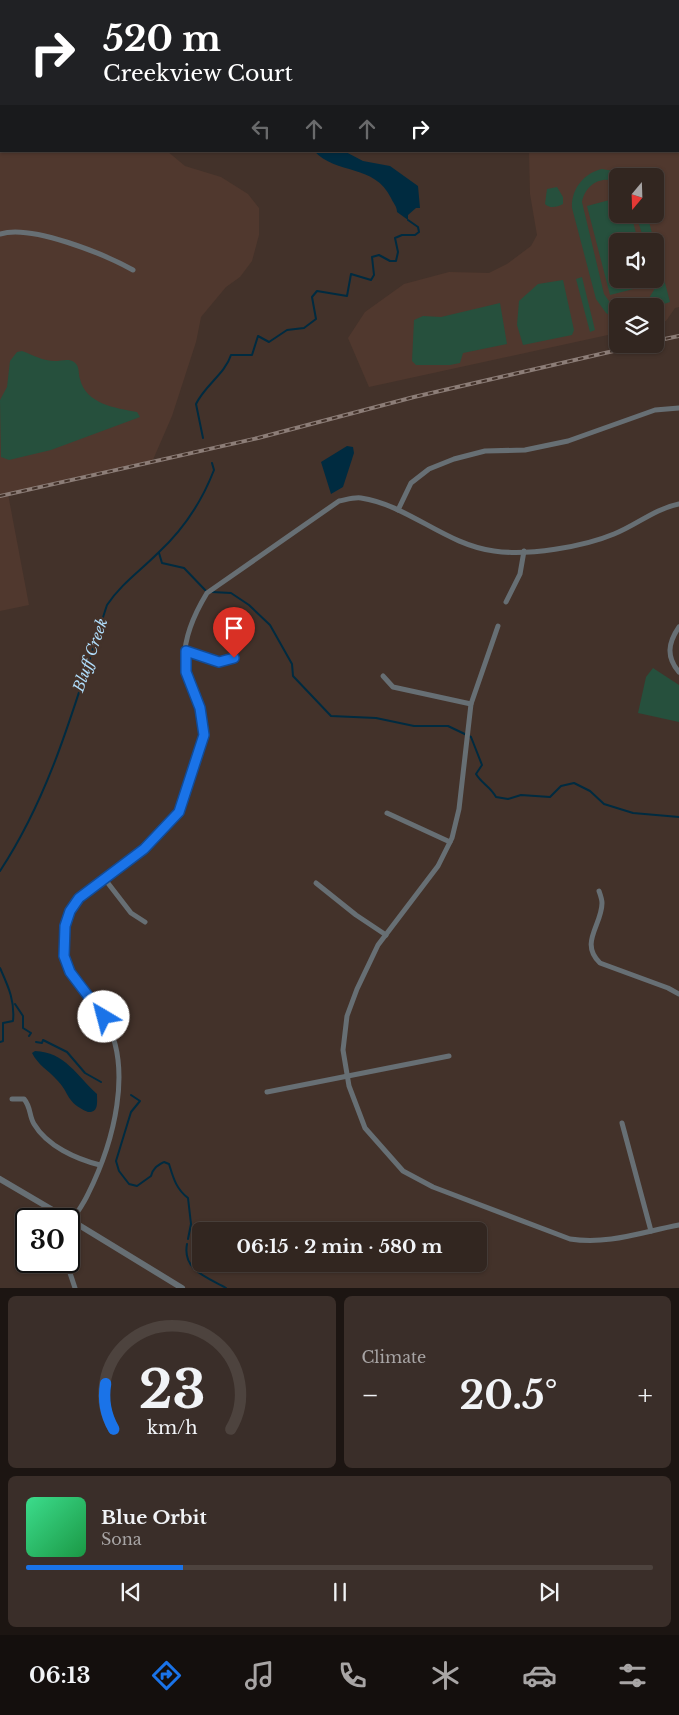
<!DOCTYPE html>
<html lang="en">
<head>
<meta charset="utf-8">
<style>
	:root { --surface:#322620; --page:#3a2e29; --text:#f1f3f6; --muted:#a8a5a5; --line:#4d433e; --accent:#1a73e8 }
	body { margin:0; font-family:"Libre Baskerville",serif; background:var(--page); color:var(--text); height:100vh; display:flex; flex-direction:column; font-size:19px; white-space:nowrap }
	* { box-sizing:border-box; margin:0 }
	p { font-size:16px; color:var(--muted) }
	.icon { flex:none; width:28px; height:28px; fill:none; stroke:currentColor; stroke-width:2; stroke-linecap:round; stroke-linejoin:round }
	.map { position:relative; height:1288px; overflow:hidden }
	.panel { display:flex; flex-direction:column; gap:8px; padding:8px; background:#1c1512; flex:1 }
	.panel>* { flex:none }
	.hud { position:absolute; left:0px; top:0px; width:680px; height:152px; box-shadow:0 1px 4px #0004,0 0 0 1px var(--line); background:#202124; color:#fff; overflow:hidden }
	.needle { width:32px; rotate:199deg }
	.controls { position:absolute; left:609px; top:168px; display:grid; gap:10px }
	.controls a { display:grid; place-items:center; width:55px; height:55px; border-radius:8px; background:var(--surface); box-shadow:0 1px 4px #0004,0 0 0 1px var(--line); font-size:25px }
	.speed { position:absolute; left:15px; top:1208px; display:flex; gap:10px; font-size:25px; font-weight:700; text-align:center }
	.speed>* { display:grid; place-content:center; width:65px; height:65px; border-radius:50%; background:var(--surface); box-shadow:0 1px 4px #0004,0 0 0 1px var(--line); line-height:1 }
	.speed .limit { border:2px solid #111; border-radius:8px; background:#fff; color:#111 }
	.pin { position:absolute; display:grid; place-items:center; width:42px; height:42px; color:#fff; margin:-51px -21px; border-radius:50% 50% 50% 0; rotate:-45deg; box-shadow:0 0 5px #0007 }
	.pin .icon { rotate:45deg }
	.me { position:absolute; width:55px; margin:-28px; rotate:323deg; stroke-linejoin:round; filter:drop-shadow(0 0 4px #0008) }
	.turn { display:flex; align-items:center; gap:18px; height:105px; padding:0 20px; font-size:22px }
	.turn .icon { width:65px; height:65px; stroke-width:2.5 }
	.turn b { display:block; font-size:35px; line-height:42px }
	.lanes { display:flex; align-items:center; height:48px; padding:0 20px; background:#0003; justify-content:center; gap:25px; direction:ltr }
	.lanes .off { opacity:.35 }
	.big { font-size:38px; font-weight:700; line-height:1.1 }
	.panel .card { flex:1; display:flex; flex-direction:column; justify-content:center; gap:8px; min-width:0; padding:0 18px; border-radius:8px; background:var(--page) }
	.panel .dial { align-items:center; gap:0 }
	.dial svg { height:130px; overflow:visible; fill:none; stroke:var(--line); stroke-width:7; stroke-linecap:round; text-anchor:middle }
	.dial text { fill:var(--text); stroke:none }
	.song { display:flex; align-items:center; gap:15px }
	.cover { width:60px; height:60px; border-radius:8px; background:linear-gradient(135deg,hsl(150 70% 55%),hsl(140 70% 35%)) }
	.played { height:5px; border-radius:2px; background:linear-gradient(90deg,var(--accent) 25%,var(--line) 25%) }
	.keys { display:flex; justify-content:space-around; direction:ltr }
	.heat { display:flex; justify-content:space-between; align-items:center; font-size:28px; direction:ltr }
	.panel .tiles { flex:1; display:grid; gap:8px; grid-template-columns:1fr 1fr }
	.card:last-child { grid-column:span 2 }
	.trip { position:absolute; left:192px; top:1222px; width:295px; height:50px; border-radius:8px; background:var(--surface); box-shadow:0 1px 4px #0004,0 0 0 1px var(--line); font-weight:700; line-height:50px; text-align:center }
	.dock { display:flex; height:80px; justify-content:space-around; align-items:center; background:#140f0d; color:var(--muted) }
	.dock .icon { width:35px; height:35px }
	.dock .current { color:var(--accent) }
	.dock b { font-size:22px; color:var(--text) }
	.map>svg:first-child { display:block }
</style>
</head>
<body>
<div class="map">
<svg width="679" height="1288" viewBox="0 0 679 1288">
	<rect width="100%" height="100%" fill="#43322a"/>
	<!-- built -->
	<g fill="#50382e" fill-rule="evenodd">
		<path d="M562,0H679V307L675,308L666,321L655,324V306H618L617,333L369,387L348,338L365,312L404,284L449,272L489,273L507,264L531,246L537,235L530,194L529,151H679V1ZM618,176H655V214H618ZM618,241H655V279H618Z"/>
		<path d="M0,87L1,151H167L185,166L221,177L248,194L259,208V235L252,261L240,277L226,287L201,317L196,342L172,416L152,462L8,494L29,605L0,611Z"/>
	</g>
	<!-- green -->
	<g fill="#26503d">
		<path d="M602,169L624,173L635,170L637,176H618L617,182C601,175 585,185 582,202L604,294L611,304L617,309V320L606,313L596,299L572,208C571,189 584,173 602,169Z"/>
		<path d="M557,187L563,197V204C557,207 550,209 545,204L547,189Z"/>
		<path d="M617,198L618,214H631L638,241H618V279H648L649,285L610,295L587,206Z"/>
		<path d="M636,214H647L654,241H644Z"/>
		<path d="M655,245L670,302L658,306L655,310V306H644L654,290Z"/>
		<path d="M582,277L595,330L590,332L576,279Z"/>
		<path d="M563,280L574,330L572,335L523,345L517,325L519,301L538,284Z"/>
		<path d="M500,303L507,344L463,353L460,363L450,365H416L412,361L414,320L423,316L441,317Z"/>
		<path d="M22,351C33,355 43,361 55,361C61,361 69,358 74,362C80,366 78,373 80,379C86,404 115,408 137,412L140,417L51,450L9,460L1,457L0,400L7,387L10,361L17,352Z"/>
		<path d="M653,668L679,685V722L638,713L646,677Z"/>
	</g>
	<!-- water -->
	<g fill="#002b40">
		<path d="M314,151H344L363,161L390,166L418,186L420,208H416L408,215V220L397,212C397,206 393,203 391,198C375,164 336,175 314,151Z"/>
		<path d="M347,446L353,447L354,453L343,487L331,494L321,462Z"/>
		<path d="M35,1051C65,1052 77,1076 97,1094C97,1102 99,1113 88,1112C65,1102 71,1094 56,1079C48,1070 38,1065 32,1053Z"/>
	</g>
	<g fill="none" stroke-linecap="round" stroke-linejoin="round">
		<!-- stream -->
		<g stroke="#002b40" stroke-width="2">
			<path d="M418,0L419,1"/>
			<path d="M203,438L196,404C205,385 225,374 231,355H252L258,336L269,342L287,330L304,328L316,319L312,297L317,291L347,296L351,274L371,280L374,275L372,257L379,255L390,261H396L398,252L395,238L402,235H415L419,232L418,227L408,220"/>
			<path d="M159,553L162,563L184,568L207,592"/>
			<path d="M212,592L231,593L249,605L270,625L292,664L293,676L331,716L376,718L414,726H448L471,737L482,765L476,774C482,784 490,786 496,797L508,799L521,795L550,797L561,786L574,783L590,791L604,804L633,813L679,817"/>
			<path d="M0,871C53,791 77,696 107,605C121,584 140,571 158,553C183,530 202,501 214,470L212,463"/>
			<path d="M0,968C8,986 15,1000 13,1021L3,1023V1041L0,1042"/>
			<path d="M15,1004L23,1016V1028L31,1033L29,1036"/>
			<path d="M36,1042L42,1043L43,1040L67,1052L85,1073L101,1082"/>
			<path d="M131,1095L140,1101L131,1112L116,1161L119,1171L129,1184L137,1186L151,1176C153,1168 157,1166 164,1162L169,1164C173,1177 176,1189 188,1198L191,1224L188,1239"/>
			<path d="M187,1244C182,1270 207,1277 226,1288"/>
		</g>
		<!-- minor -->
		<g stroke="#676f74" stroke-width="5">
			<path d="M82,1L83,0"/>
			<path d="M260,1L261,0"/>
			<path d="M0,2H1"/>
			<path d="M0,234C31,224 104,254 133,270"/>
			<path d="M398,510L411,483L429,469L454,459L485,451L525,450L568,441L655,410L679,408"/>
			<path d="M506,602L520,574L524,551"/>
			<path d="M498,626L471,704L459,809L452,838L438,866L378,945L357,989L347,1016L343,1050L349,1086L365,1128L403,1171L433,1187L570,1239C608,1245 642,1232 679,1225"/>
			<path d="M679,627C668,643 666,657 679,672"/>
			<path d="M186,651L219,662L234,658"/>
			<path d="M383,676L393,687L471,704"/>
			<path d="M387,813L450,842"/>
			<path d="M104,878L131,913L145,922"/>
			<path d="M316,883L356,915L386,935"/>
			<path d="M599,891C600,894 602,899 602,903C602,925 579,943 600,963L668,988L679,994"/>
			<path d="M267,1092L449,1056"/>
			<path d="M12,1099H24C31,1107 29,1116 34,1124C47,1146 76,1159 100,1165"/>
			<path d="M622,1123L651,1231"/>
			<path d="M69,1226C75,1215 83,1205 88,1194C113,1144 135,1066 103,1016C84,985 55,966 65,926C74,887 118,873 145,849C152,842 159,834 165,826C170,821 177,816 180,809C187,793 204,750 204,734C204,711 191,693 186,672C180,645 193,616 207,593L339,501C345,500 354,497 361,498C408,505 446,545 494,551C528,556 583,547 614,534C637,525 654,509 679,504"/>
			<path d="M66,1261L75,1288"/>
		</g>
		<!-- tertiary -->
		<g stroke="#676f74" stroke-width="6">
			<path d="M0,1179L68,1219"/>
			<path d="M69,1219L182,1288"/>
		</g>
		<!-- rail casing -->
		<g stroke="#8c7d77" stroke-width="4">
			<g id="rail">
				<path d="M655,341L679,336"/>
				<path d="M0,496L258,438L414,397L644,344"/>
			</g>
		</g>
		<!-- rail -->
		<use href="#rail" stroke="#43322a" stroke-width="2" stroke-dasharray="5.5" stroke-linecap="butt"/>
	</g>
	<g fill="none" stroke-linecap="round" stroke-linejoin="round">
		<!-- route casing -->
		<g stroke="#114b97" stroke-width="12">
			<path id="route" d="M104,1017L70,972L64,956L65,926L70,911L79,898L144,849L179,812L204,735L200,708L186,672V651L219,662L234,658"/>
		</g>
		<!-- route -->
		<use href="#route" stroke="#1a73e8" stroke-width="9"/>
	</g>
	<g text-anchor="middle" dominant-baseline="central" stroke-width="5" stroke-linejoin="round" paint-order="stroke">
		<!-- water labels -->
		<g font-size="15" font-style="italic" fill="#b0ddfb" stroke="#43322a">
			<text transform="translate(90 655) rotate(-71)">Bluff Creek</text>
		</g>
	</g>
</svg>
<div class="controls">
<a><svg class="needle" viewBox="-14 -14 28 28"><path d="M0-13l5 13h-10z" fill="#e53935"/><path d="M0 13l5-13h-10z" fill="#a8a5a5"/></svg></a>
<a><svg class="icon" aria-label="sound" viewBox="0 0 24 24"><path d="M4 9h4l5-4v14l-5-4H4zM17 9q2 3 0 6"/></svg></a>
<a><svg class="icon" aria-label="layers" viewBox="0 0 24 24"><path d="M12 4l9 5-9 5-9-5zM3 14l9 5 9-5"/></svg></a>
</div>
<div class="speed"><div class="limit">30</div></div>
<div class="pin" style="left:234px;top:658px;background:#d93025"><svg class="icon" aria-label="arrive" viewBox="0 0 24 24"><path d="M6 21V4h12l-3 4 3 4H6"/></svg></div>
<svg class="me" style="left:104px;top:1017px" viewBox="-20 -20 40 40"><circle r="19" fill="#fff"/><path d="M0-13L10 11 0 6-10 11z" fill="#1a73e8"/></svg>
<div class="trip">06:15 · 2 min · 580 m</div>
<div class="hud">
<div class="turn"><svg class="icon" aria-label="right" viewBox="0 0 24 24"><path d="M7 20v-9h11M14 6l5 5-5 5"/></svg><div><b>520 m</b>Creekview Court</div></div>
<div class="lanes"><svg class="icon off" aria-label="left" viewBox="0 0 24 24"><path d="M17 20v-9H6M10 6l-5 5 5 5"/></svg><svg class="icon off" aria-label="ahead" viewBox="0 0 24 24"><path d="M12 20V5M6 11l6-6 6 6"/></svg><svg class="icon off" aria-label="ahead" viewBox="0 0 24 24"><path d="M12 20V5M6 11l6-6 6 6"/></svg><svg class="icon" aria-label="right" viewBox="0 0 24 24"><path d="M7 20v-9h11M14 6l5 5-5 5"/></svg></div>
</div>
</div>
<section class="panel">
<div class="tiles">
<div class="card dial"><svg viewBox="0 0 100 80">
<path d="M14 69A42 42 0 1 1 86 69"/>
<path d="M14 69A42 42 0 0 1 9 41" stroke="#1a73e8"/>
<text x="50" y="56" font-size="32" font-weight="700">23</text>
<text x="50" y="72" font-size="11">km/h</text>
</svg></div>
<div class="card"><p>Climate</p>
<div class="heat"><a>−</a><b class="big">20.5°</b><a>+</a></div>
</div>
<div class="card">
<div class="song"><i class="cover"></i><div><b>Blue Orbit</b><p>Sona</p></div></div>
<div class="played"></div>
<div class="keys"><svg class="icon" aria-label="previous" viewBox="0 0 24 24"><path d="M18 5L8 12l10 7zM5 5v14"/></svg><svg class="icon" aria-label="pause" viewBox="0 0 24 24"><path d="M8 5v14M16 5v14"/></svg><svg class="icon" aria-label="next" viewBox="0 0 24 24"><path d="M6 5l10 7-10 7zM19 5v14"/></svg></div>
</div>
</div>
</section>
<nav class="dock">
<b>06:13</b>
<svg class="icon current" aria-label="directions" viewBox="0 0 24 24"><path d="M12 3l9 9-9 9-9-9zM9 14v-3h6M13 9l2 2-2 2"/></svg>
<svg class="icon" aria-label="music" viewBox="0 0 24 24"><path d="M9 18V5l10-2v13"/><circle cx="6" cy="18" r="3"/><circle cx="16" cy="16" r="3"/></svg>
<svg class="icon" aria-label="phone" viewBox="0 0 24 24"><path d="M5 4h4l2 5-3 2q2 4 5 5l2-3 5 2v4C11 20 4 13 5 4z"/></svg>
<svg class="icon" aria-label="climate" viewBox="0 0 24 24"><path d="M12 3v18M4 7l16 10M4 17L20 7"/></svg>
<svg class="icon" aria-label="car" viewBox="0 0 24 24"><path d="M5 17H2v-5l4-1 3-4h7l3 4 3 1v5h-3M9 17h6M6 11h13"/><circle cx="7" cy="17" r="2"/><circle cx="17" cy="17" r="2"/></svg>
<svg class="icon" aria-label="filters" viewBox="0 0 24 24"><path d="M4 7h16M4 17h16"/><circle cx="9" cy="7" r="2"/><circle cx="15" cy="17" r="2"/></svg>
</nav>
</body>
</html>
